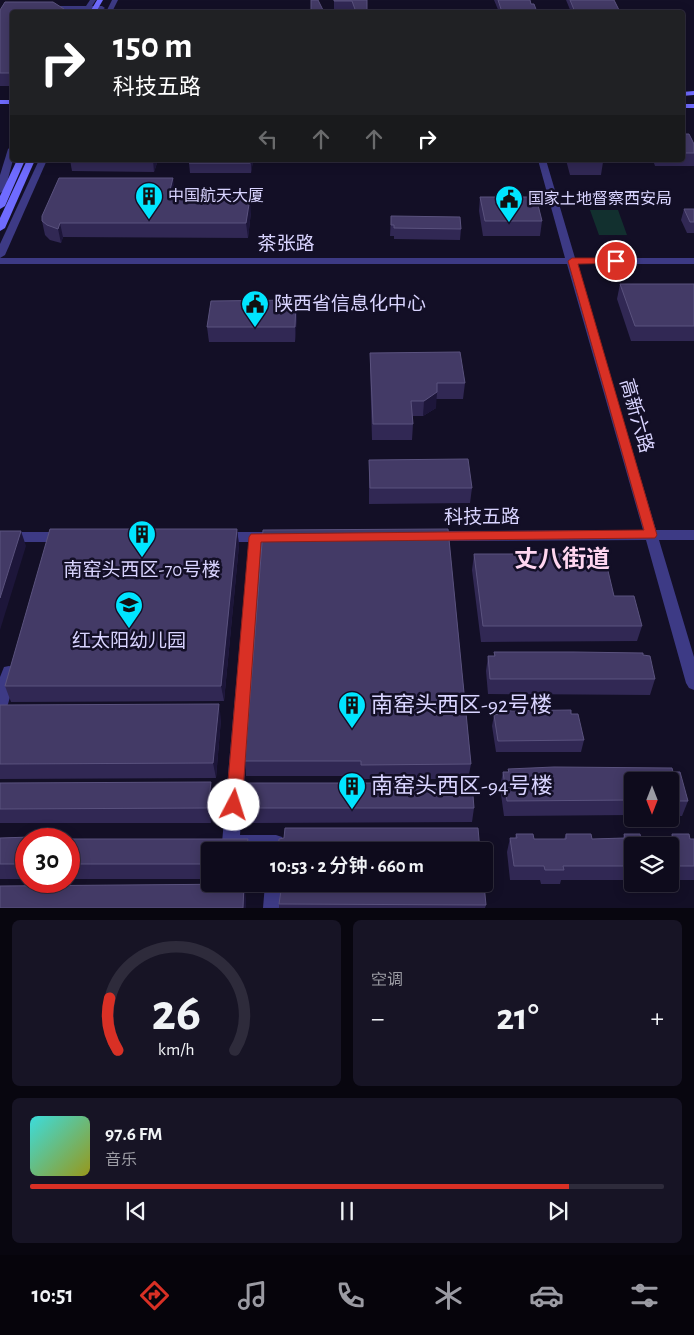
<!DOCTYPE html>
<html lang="zh">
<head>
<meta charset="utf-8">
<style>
	:root { --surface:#0e0b1c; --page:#171425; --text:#f1f3f6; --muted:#9b9ba3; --line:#2e2b3b; --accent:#d93025 }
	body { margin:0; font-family:"Alegreya Sans","Noto Sans SC",sans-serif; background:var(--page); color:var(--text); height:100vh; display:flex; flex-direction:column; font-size:19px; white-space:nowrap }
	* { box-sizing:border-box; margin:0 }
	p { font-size:16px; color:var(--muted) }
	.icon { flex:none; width:28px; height:28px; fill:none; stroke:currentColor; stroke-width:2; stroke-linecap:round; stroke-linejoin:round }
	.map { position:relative; height:908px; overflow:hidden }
	.sheet { display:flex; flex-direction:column; gap:12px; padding:12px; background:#08060f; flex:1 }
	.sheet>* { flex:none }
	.guide { position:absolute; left:10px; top:10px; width:675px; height:152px; border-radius:5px; box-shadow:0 2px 12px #0003,0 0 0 1px var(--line); background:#202124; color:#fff; overflow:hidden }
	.needle { width:32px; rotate:180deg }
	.tools { position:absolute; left:624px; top:772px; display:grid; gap:10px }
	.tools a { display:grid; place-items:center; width:55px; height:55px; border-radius:5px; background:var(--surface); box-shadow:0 2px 12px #0003,0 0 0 1px var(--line); font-size:25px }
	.speed { position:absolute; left:15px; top:828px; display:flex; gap:10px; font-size:25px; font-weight:700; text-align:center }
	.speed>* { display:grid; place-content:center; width:65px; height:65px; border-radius:50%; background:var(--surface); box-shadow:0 2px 12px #0003,0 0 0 1px var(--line); line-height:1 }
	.speed .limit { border:8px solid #d22; background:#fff; color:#111 }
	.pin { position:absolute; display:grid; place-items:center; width:42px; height:42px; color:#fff; margin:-21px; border:2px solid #fff; border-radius:50%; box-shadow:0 1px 5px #0007 }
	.me { position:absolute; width:55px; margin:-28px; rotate:5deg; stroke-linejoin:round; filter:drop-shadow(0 0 4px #0008) }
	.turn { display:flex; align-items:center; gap:18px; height:105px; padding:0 20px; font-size:22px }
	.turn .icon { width:65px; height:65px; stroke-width:2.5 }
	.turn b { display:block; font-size:35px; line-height:42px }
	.lanes { display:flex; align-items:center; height:48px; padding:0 20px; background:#0003; justify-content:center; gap:25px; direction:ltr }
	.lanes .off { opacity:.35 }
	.big { font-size:38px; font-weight:600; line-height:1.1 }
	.sheet .widget { flex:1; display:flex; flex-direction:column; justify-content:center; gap:8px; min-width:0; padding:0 18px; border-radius:8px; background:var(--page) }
	.sheet .dial { align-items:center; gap:0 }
	.dial svg { height:130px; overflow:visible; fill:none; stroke:var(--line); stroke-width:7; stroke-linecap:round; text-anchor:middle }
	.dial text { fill:var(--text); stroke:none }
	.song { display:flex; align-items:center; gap:15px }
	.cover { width:60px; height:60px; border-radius:8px; background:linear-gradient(135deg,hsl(180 70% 55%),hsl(60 70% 35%)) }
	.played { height:5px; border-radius:2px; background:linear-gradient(90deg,var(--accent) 85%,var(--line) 85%) }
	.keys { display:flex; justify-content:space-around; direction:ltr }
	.heat { display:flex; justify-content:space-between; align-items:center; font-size:28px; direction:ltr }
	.sheet .tiles { flex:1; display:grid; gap:12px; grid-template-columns:1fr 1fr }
	.widget:last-child { grid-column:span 2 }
	.trip { position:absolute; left:201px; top:842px; width:292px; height:50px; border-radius:5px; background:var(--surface); box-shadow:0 2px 12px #0003,0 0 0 1px var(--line); font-weight:600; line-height:50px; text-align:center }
	.dock { display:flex; height:80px; justify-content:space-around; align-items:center; background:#06040b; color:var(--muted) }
	.dock .icon { width:35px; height:35px }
	.dock .current { color:var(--accent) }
	.dock b { font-size:22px; color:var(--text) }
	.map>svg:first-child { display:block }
</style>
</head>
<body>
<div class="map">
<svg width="694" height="908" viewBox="0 0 694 908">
	<rect width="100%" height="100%" fill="#130f26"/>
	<!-- green -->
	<path fill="#12302f" d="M590,210H618L627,235H599Z"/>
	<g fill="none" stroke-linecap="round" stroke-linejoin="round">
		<!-- minor -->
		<g fill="#3d3a85" fill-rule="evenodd">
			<path d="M90,0H96L88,12H82Z"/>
			<path d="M112,0H118L112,12H106Z"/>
			<path d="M12,146L13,160L5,190L0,193V175L8,149Z"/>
			<path d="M39,160H47L5,255L0,258V244Z"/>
			<path d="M256,532L261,533L263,537L240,835H276L282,837L285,843L284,851H231L225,849L222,843L249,537L251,533Z"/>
			<path d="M9,666L14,667L17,672L8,704L6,709L0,711V677L4,667Z"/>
			<path d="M265,884H283L281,908H263Z"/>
		</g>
		<!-- tertiary -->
		<g fill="#3d3a85" fill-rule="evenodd">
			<path d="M45,6H102L105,8L102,10L43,9V7Z"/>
			<path d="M538,160H546L575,258H694V264H577L656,530H694V540H659L694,657V690L689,688L686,683L646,540L432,541L427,540L425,536L427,532L432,531L643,530L567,264H0V258H565Z"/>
			<path d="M0,532H65L70,533L72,537L70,541L65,542H0Z"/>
			<path d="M222,532H277L282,533L284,537L282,541L277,542H222L217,541L215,537L217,533Z"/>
		</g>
		<!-- secondary -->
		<g fill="#6f6bff" fill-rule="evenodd">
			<path d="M97,0H103L96,12H90Z"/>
			<path d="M694,91V95L682,96V92Z"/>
			<rect x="0" y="100" width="12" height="4"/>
			<rect x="682" y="104" width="12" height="4"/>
			<path d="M17,160H25L5,206L0,209V196Z"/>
			<path d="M27,160H35L5,228L0,231V218Z"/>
		</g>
	</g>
	<!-- wall -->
	<g fill="#312854">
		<path d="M334,0H367V12H352V10H334Z"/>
		<path d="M494,0H530L531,4L537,12H499Z"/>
		<path d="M566,0H614L620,12H571Z"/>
		<path d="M64,9V12H12V86H0V10Z"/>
		<path d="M682,130L685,134L694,144V166H655L653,160H682Z"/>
		<path d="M70,160H158L154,172L72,171Z"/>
		<path d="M566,160H603V162L601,175H570Z"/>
		<path d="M253,161L251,173H190L189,163Z"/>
		<path d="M175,193L173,198L251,212L248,238L63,237L61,243L50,240L45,235L42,221Z"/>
		<path d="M480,197L542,221L540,236H483L479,211Z"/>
		<path d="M684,209H694V233H687L681,220Z"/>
		<path d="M391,216L461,229L460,240L394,239V236H390Z"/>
		<path d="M620,284H694V341H631L617,299Z"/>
		<path d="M296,300L297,315L295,342H209L207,327Z"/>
		<path d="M370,353L465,383L463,399H436V408L423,416H413V424L412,440H372L370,368Z"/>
		<path d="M369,460L472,488L470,503L369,504Z"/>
		<path d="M237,529L239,545L224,701L11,702L5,686Z"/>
		<path d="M448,529L471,764L468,779H360V776H246L245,761Z"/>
		<path d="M474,554L614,596L642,626L637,641L481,642L472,570Z"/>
		<path d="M494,652L643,655L655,679L650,695L488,694L486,671L488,656H494Z"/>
		<path d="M0,705L221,719L216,778L0,779Z"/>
		<path d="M500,711L571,714L584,740L581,752H496L492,726L494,715L499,714Z"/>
		<path d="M508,769L673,772L688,801L682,816H670V781H632V815L504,816L500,787L503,772H508Z"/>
		<path d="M0,783L213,797L211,823H0Z"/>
		<path d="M241,808H474L472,822L243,823Z"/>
		<path d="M516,834L534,839H564L566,834L592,839L623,838L624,834L641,839H670L672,834L690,839H694V880H670V846H632V880H561L560,884H541L540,880H510L507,852L510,838H515Z"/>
		<path d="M62,836L63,839H248L249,851H210V879H69V839H26V879H0V838Z"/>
		<path d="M279,904L486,905L485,908H279Z"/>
	</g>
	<!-- shaded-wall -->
	<g fill="#1d163a">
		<path d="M153,160H158L154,172Z"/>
		<path d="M251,160H253V161L251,173Z"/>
		<path d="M173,178L175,193L170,212L168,198Z"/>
		<path d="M250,198L251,212L248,238L246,223Z"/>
		<path d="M60,223L63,237L61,243L58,229Z"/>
		<path d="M296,300L297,315L295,342V327Z"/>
		<path d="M437,392L436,408L423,416L424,401Z"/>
		<path d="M237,529L239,545L224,701L221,686Z"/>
		<path d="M21,531L26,546L0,630V598Z"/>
		<path d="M219,704L221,719L216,778L213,763Z"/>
		<path d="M211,782L213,797L211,823L208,808Z"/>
		<path d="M248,839L249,851H247Z"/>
		<path d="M244,884L246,898V908H243Z"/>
	</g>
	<!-- building -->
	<g fill="#433a66" stroke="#5a527e">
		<path d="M311,0H318L324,12H311Z"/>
		<path d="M334,0H367V12H356L352,1H334Z"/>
		<path d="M498,0H530L531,4H534L537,12H502Z"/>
		<path d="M570,0H614L620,12H575Z"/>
		<path d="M5,2H53L64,9L62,12H12V73H0V10Z"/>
		<path d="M682,130L685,134H689L694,144V153H682Z"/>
		<path d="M190,160H251L250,163H189Z"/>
		<path d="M572,160H603V162H573Z"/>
		<path d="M59,178H173L168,198H250L246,223H60L58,229L47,225L42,221V216Z"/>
		<path d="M480,197H536L542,221H485Z"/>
		<path d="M684,209H694V222H690Z"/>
		<path d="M391,216L460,217L461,229L394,228V225H391Z"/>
		<path d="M620,284H694V326H635Z"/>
		<path d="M296,300L295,327H207L211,301Z"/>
		<path d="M460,352L465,383H437V392L424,401H411L413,424H373L370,353Z"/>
		<path d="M468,459L472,488H370L369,460Z"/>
		<path d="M50,529H237L221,686H5Z"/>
		<path d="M448,529L471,764L361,765V761H245L263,530Z"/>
		<path d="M0,531H21L0,598Z"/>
		<path d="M474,554H604L614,596H634L642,626H483Z"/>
		<path d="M494,652H574L643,653V655L650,656L655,679H490L488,656H495Z"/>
		<path d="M219,704L213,763L0,764V705Z"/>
		<path d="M571,710V714H578L584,740L498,741L494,715L500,714V711Z"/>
		<path d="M554,767L672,768L673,772H680L688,801H670V781H632V800L507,801L503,772H509L508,769Z"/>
		<path d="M211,782L208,808L0,809V783Z"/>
		<path d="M243,783H472L474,808H241Z"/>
		<path d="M285,828H478L480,851H278L279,839L284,838Z"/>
		<path d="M516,834H533L534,839H566V834H591L592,839L625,838L624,834H640L641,839H673L672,834H689L690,839H694V866H670V846H632V866H563L564,870H545L544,866H514L510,838H517Z"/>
		<path d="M62,836L63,839H248L247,851H210V864H69V839H26V864H0V838Z"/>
		<path d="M244,884L243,908H0V886Z"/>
		<path d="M282,884H484L486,905L279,904Z"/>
	</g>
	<!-- route -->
	<path fill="#d93025" stroke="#8d1f18" d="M616,258L619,259V263L578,264L657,535L655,538L261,542L242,805L239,810L234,812L228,810L226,805L249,537L251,534L644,530L568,261L572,258Z"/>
	<!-- icons -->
	<defs>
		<g id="building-pin" transform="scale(1.4375)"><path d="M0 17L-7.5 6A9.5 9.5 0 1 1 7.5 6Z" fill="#00e5ff" stroke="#130f26"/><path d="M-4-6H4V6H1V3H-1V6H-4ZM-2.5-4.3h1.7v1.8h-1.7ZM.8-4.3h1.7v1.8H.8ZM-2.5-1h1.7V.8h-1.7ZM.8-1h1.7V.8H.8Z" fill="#111"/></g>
		<g id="civic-pin" transform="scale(1.4375)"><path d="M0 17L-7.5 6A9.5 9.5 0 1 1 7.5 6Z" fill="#00e5ff" stroke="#130f26"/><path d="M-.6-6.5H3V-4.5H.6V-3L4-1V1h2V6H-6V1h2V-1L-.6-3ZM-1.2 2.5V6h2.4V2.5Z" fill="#111"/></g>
		<g id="school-pin" transform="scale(1.4375)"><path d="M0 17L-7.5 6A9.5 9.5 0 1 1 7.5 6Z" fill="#00e5ff" stroke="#130f26"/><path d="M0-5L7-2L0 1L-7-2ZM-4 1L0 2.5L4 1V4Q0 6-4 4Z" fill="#111"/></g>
	</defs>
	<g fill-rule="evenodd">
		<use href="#building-pin" x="149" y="196"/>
		<use href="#civic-pin" x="509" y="199"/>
		<use href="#civic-pin" x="255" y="304"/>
		<use href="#building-pin" x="142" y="534"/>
		<use href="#school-pin" x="129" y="605"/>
		<use href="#building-pin" x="352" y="705"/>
		<use href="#building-pin" x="352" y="786"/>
	</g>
	<g text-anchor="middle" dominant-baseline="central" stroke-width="5" stroke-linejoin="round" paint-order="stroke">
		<!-- far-poi labels -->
		<g font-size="16" fill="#d9d4ff" stroke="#130f26" text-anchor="start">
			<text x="168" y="196">中国航天大厦</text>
			<text x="528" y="199">国家土地督察西安局</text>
		</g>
		<!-- street labels -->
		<g font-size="19" fill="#d9d4ff" stroke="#130f26">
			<text x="286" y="244">茶张路</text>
			<text transform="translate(636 416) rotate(74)">高新六路</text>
			<text x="482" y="517">科技五路</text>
		</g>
		<!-- poi labels -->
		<g font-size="19" fill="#d9d4ff" stroke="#130f26">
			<text x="274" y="304" text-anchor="start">陕西省信息化中心</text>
			<text x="142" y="570">南窑头西区-70号楼</text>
			<text x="129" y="641">红太阳幼儿园</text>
		</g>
		<!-- near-poi labels -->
		<g font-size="22" fill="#d9d4ff" stroke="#130f26" text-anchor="start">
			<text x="371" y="705">南窑头西区-92号楼</text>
			<text x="371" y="786">南窑头西区-94号楼</text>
		</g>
		<!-- district labels -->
		<g font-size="24" font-weight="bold" fill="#ffd6f0" stroke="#130f26">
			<text x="562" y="560">丈八街道</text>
		</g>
	</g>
</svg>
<div class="tools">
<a><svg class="needle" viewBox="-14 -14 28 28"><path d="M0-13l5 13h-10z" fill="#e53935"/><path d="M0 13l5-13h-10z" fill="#9b9ba3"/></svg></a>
<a><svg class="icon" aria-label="layers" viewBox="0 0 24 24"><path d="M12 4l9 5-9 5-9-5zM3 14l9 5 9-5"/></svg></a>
</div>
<div class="speed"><div class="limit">30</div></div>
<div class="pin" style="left:616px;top:261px;background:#d93025"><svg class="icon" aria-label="arrive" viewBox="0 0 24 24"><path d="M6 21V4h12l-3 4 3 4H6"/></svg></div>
<svg class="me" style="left:234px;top:805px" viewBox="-20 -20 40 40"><circle r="19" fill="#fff"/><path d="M0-13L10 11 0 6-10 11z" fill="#d93025"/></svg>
<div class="trip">10:53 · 2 分钟 · 660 m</div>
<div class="guide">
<div class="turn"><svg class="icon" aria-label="right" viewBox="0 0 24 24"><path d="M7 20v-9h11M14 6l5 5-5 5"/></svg><div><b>150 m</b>科技五路</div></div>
<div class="lanes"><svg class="icon off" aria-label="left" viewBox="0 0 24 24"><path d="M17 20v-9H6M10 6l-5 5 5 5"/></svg><svg class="icon off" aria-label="ahead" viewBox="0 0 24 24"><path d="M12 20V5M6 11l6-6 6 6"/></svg><svg class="icon off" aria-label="ahead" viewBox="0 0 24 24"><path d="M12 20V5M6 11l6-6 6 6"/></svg><svg class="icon" aria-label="right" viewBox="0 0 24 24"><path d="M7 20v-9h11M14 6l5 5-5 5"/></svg></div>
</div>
</div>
<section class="sheet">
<div class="tiles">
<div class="widget dial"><svg viewBox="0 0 100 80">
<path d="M14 69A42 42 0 1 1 86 69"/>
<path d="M14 69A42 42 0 0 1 9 37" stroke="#d93025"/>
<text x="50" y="56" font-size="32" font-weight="700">26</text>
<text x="50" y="72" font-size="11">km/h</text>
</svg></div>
<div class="widget"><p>空调</p>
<div class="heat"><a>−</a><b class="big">21°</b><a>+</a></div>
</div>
<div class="widget">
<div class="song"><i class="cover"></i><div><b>97.6 FM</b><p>音乐</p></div></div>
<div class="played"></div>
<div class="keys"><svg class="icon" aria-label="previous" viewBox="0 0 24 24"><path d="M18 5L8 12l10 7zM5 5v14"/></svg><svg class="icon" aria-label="pause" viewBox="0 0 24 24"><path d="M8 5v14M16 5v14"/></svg><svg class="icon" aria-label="next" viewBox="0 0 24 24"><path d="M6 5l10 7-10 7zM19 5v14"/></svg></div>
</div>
</div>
</section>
<nav class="dock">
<b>10:51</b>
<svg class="icon current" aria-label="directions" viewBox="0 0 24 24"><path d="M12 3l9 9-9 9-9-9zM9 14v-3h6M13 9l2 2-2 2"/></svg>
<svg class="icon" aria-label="music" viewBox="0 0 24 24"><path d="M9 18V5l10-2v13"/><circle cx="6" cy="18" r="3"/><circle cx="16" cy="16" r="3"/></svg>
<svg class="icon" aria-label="phone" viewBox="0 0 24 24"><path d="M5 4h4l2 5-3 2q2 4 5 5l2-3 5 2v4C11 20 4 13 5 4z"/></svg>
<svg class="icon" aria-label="climate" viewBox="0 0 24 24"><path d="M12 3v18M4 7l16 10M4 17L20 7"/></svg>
<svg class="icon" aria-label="car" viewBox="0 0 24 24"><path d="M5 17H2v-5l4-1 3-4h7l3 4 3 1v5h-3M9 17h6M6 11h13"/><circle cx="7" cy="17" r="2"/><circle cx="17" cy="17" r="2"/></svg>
<svg class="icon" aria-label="filters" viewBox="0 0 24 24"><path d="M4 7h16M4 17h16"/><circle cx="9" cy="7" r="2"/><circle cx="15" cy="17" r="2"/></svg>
</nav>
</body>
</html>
